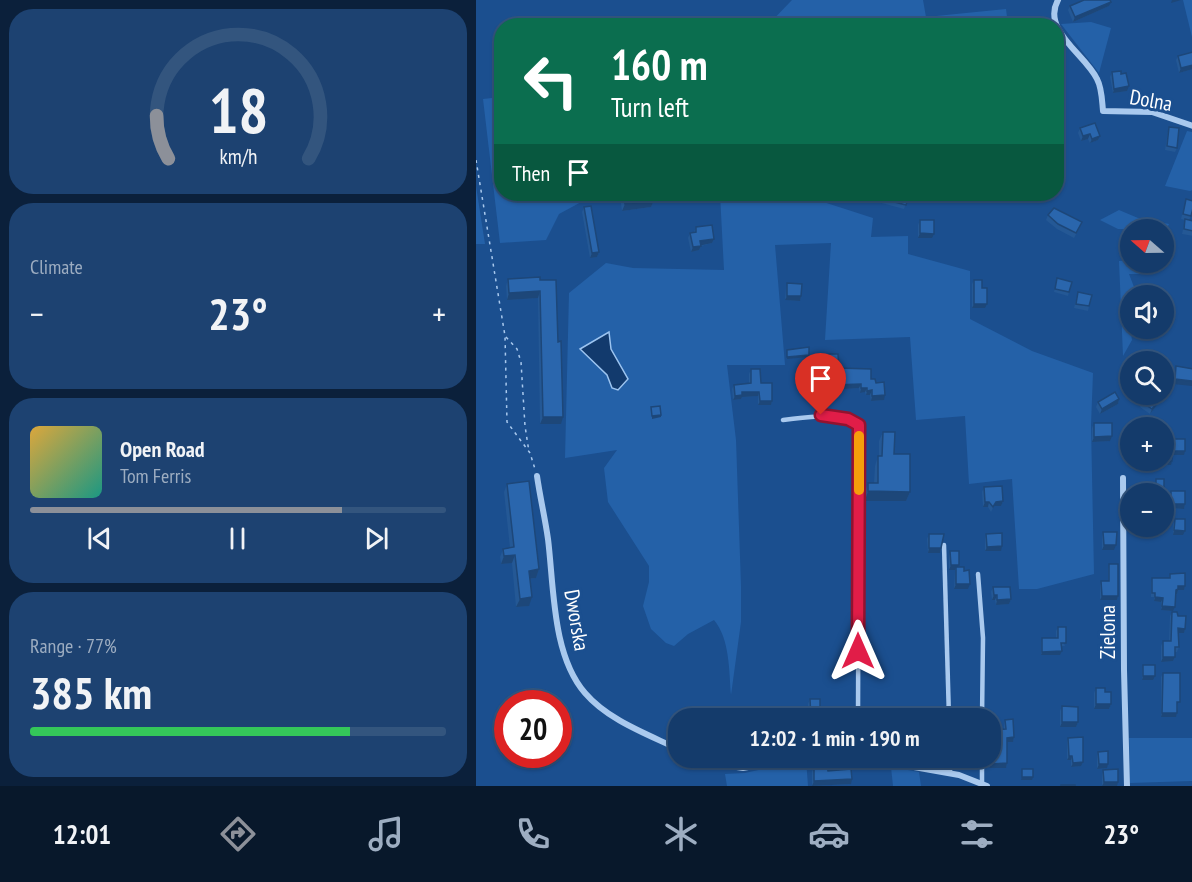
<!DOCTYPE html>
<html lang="en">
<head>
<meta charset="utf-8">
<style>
	:root { --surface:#143b6b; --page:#1d4271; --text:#f1f3f6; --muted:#9dadc1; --line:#33557e; --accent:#8c9099 }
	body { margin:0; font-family:"PT Sans Narrow",sans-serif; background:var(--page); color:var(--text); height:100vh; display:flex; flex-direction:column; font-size:22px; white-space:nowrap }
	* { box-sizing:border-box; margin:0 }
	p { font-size:20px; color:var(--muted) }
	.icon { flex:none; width:33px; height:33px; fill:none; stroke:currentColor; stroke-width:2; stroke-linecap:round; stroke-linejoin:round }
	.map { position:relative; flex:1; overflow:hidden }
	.drawer { display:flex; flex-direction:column; gap:9px; padding:9px; background:#0b203b; width:476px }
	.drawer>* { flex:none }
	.hud { position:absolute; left:18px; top:18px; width:570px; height:183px; border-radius:24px; box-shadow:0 2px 4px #0004,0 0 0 2px var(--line); background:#0b6e4f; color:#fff; overflow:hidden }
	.needle { width:39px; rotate:290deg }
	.buttons { position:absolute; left:644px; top:219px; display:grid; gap:12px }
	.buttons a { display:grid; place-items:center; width:54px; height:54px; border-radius:50%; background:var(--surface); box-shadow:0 2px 4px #0004,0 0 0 2px var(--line); font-size:30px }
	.speed { position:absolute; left:18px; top:690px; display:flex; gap:12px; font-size:30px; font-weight:700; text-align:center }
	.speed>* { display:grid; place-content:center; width:78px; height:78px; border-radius:50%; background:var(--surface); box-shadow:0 2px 4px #0004,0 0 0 2px var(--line); line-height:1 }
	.speed .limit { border:9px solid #d22; background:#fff; color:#111 }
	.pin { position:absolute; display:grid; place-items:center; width:51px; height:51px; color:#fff; margin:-62px -26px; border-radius:50% 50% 50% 0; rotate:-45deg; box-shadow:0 0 6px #0007 }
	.pin .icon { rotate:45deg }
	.me { position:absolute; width:66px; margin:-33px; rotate:0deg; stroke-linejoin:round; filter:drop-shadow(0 0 4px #0008) }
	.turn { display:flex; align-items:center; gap:21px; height:126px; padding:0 18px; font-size:27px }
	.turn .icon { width:78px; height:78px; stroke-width:2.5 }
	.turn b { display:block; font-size:42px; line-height:51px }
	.then { display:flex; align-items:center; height:57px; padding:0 18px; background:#0003; gap:12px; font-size:22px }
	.big { font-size:45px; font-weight:600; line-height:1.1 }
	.drawer .card { flex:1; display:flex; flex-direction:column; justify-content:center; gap:9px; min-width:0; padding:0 21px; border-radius:24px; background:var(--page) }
	.drawer .dial { align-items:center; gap:0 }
	.dial svg { height:156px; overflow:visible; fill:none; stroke:var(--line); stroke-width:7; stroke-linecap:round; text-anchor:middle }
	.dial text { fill:var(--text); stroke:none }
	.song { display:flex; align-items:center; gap:18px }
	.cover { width:72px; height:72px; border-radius:9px; background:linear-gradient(135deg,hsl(40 70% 55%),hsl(170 70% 35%)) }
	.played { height:6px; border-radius:3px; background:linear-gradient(90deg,var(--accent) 75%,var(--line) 75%) }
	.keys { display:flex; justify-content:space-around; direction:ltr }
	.heat { display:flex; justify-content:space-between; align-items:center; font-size:33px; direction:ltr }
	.charge { height:9px; border-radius:4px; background:linear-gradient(90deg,#34c759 77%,var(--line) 0) }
	.trip { position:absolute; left:192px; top:708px; width:333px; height:60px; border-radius:24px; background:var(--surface); box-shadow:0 2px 4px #0004,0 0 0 2px var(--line); font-weight:600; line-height:60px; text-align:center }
	.tabs { display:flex; height:96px; justify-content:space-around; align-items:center; background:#08182b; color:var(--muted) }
	.tabs .icon { width:42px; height:42px }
	.tabs .current { color:var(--accent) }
	.tabs b { font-size:27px; color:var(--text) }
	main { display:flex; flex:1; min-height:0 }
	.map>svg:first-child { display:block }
</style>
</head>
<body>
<main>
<section class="drawer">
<div class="card dial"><svg viewBox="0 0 100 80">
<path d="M14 69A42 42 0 1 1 86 69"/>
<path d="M14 69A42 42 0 0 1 8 47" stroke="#8c9099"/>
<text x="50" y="56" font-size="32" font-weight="700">18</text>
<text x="50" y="72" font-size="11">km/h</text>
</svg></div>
<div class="card"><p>Climate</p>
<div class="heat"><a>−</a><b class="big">23°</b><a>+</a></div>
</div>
<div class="card">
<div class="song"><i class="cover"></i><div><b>Open Road</b><p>Tom Ferris</p></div></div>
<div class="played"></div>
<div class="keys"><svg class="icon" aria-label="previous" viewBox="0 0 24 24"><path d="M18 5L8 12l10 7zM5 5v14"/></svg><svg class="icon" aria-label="pause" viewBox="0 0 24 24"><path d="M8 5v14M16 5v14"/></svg><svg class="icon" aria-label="next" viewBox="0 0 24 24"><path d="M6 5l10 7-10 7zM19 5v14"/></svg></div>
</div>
<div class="card"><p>Range · 77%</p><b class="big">385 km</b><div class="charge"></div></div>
</section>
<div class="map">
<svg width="717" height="786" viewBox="0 0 717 786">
	<rect width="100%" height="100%" fill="#1b4f8f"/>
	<!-- green -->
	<g fill="#2461a8">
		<path d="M316,0H447L450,17L530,9L532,25L291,26Z"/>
		<path d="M707,0H716V37Z"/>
		<path d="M615,22L635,28L623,73L585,24Z"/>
		<path d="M25,97L26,194H120L83,214L70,240L24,243L7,99Z"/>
		<path d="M711,131L716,132L717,190L714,191L689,186Z"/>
		<path d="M0,186L9,244H0Z"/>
		<path d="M244,194H336L335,198L397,218L395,237L432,236V254L494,271V319L556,351L617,373L615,425L618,574L561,589H543L536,479L493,484L489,416L440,420L434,337L349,340L355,243L299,245L309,365H251L260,440L265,586V622L255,695C253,671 254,639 238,620L212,634L198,646L190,643L175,629L167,606L173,582V566L132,502L128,468L141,450L89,458L93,293L130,263L157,268L248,270Z"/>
		<path d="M643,210L662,218L693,224L688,234L687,230L642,229L624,220Z"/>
		<path d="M654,260V262C665,262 676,262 679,274H653L658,287C652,303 653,322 656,340L647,356L643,261Z"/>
		<path d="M653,738H716V781L654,783Z"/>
		<path d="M330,759L332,786H251L249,774L269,773Z"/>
		<path d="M415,767L443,772L445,786H417Z"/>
	</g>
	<!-- water -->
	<path fill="#123a6d" stroke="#9cc4f0" stroke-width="1.5" d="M133,332L135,349L152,379L142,390L136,388L131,375L104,349Z"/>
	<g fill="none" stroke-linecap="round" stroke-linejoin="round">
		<!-- path -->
		<g stroke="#a9c9ee" stroke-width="1.5" stroke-dasharray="3 4.5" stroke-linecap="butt">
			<path d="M0,160L29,336L31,422L54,453L59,469"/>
			<path d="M30,337L41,349L45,362L49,426L53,452"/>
		</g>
		<!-- lane -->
		<g stroke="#a9c9ee" stroke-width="4.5">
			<path d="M307,420C333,417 360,411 383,425L382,718"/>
			<path d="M468,545L473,718"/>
			<path d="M502,574L507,638L506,718"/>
			<path d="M474,758V773"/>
			<path d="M506,783V758"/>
		</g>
		<!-- street -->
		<g stroke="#a9c9ee" stroke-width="6">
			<path d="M582,0C565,30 610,55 621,79C626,88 626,101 627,111L676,112L717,126"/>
			<path d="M61,476C64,497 69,518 72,539C78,587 76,655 109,693C132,720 171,734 202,749"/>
			<path d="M647,478L648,670L651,786"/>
			<path d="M222,758L242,764L267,768L318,758"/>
			<path d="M387,758L483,775L511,786"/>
		</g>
	</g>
	<!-- wall -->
	<g fill="#245895">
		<path d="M594,6H633L597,22L592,10Z"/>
		<path d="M717,52V69L703,73L700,60L702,56Z"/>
		<path d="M636,72L651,91L637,93L634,77Z"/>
		<path d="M693,127L701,148L699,152L689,150L692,131Z"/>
		<path d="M604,128L624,136L622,140L614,143L612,139L605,141L602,133Z"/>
		<path d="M145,194H177L178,200L175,207L146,211L144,197Z"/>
		<path d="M388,194H433L428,209L387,198Z"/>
		<path d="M710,199L715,216L713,220L717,221V236L706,234L709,220L705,219Z"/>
		<path d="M108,207L123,252L121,257L114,258L106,212Z"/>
		<path d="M572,215L604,227L598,238L581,229L570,220Z"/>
		<path d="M444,220L456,238H442V225Z"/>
		<path d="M220,227L238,239L236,243L225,246L223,250L215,252L212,238L214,233L218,232Z"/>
		<path d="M581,278L593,292L592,296L578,292Z"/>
		<path d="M32,279L64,280L82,342L85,424H64L62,298L31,300L30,286Z"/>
		<path d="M498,280L506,288L509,308H496V284Z"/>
		<path d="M311,283L325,296L324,301L309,300L310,288Z"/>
		<path d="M602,292L613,306L612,311L598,308Z"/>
		<path d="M353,354L363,368L395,379L400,383L408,400L395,401L394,395H390L389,392L384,393L383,388L354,390V383L330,385L328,371L330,366L352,364V359Z"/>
		<path d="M275,369L296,401L295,405H282V396L266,397L265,399L257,400L256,389L258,385L273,383V374Z"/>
		<path d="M687,373L697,376L694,386L687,384Z"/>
		<path d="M688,396L674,414L664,407L666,402Z"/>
		<path d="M643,399L642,404L624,414L620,407L622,402Z"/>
		<path d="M618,423L634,441L616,442V428Z"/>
		<path d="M407,432L418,454L434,492L430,501H389V492L392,483H398L399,466L402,456H403V441Z"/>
		<path d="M31,484L63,569L60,578L54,579L53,606L40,607L36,563L25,564L24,557L27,549L34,548L28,492Z"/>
		<path d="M508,487L527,501L525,506H518L515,512L512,507H507L506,492Z"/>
		<path d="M695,491L709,504L708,509L694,508V496Z"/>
		<path d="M699,519L707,535H697V524Z"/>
		<path d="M627,532L638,550H626V537Z"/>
		<path d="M453,534L465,548L464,553H452L451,539Z"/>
		<path d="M510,534L525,551H509V538Z"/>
		<path d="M474,551L483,565L482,567L488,571L492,589H478L479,570H473V556Z"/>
		<path d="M633,564L642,596L641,600H624V585L625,581H632V568Z"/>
		<path d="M694,574L709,586L708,590H702L701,594H699L697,611L685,610V602L678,601V597H675V582L676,578H693Z"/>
		<path d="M517,587L535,599L533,604L520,605L519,600H516L515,592Z"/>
		<path d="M696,612L702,616L709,629L708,633H702L703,647L701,652H699V657L697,661L685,662V646L687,641H693L694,616Z"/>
		<path d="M582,627L589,646H585L584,655H565V642L566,638H580V631Z"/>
		<path d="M667,665L677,680H666V670Z"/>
		<path d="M687,673L702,706L700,717H685V677Z"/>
		<path d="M620,688L629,692L635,704L633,709H618V693Z"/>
		<path d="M334,699L344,718H333L332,704Z"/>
		<path d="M586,706L602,722L600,727H584V711Z"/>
		<path d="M529,720L538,737L537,742H531V763L530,768H513V758H514L528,729V725Z"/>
		<path d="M592,738L605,766L595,767V760H591V742Z"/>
		<path d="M622,752L631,768L621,769V756Z"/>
		<path d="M338,767L352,771L375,784L336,786V771Z"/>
		<path d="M627,770L641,786H626V775Z"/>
	</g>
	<!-- shaded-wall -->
	<g fill="#1d4779">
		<path d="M696,0H705L695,3Z"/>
		<path d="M635,2L633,6L597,22L599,17Z"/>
		<path d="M717,65V69L703,73L705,68Z"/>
		<path d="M653,86L651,91L637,93L638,89Z"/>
		<path d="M614,134L612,139L605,141L607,136Z"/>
		<path d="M624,136L622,140L614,143L616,139Z"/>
		<path d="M178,200L175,207L146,211L149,204Z"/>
		<path d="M444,233L458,234L456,238H442Z"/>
		<path d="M238,239L236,243L222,246L224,241Z"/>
		<path d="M225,246L223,250L215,252L217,247Z"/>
		<path d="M123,252L121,257L114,258L116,253Z"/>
		<path d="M64,291L62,298L31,300L33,293Z"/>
		<path d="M311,296H325L324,301L309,300Z"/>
		<path d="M498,304H511L509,308H496Z"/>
		<path d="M333,355L332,357L311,359V357Z"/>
		<path d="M356,378L354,383L330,385L332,381Z"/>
		<path d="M699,379L717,381V386L697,384Z"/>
		<path d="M385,384L383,388L354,390L356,385Z"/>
		<path d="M385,388H391L389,392L384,393Z"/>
		<path d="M396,390L394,395H390L391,391Z"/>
		<path d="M690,391L688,396L674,414L676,409Z"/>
		<path d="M266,392H283L282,396L266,397L265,399L257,400L259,396Z"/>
		<path d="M409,395L408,400L395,401L396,396Z"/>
		<path d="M643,399L642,404L624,414L626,409Z"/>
		<path d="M284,401H296L295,405H282Z"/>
		<path d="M185,415V417L176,419V416Z"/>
		<path d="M67,417H87L85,424H64Z"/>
		<path d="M636,436L634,441L616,442L618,437Z"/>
		<path d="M696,451H709L708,455H695Z"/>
		<path d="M687,461H696L695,465H685Z"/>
		<path d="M392,491L434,492L430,501H389Z"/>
		<path d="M680,491H688L687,493H679Z"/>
		<path d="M527,501L525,506H518L515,512L520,502Z"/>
		<path d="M509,502H513L512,507H507Z"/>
		<path d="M695,504H709L708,509L694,508Z"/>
		<path d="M698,530L709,531L707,535H697Z"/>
		<path d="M628,545H640L638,550H626Z"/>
		<path d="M526,546L525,551H509L511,547Z"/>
		<path d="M453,548H465L464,553H452Z"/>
		<path d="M39,555L36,563L25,564L28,556Z"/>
		<path d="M475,565H483L481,570L480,567L479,570H473Z"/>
		<path d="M63,569L60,578L50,579L53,571Z"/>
		<path d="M480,584H494L492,589H478Z"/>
		<path d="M702,586H709L708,590H702L701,594H698Z"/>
		<path d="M518,595H521L519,600H516Z"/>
		<path d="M626,596H642L641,600H624Z"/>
		<path d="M56,597L53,606L40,607L44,599Z"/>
		<path d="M679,597L687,598L685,602L678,601Z"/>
		<path d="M535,599L533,604L520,605L521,600Z"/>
		<path d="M686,606L699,607L697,611L685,610Z"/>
		<path d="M702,628L709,629L708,633H700Z"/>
		<path d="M586,651L584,655H565L566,652Z"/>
		<path d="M687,657H699L697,661L685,662Z"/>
		<path d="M667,676H679L677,680H666Z"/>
		<path d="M620,704H635L633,709H618Z"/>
		<path d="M686,713H701L700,717H685Z"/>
		<path d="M586,722H602L600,727H584Z"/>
		<path d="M538,737L537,742H529L531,738Z"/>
		<path d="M593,756H596L595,760H591Z"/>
		<path d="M483,758H495L494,760H482Z"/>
		<path d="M607,762L605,766L595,767L597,763Z"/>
		<path d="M531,763L530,768H513L515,764Z"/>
		<path d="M623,764H632L631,768L621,769Z"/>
		<path d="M546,777H557L556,780H545Z"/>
		<path d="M376,779L375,784L336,786L338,781Z"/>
		<path d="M628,782H642L641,786H626Z"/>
	</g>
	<!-- building -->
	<g fill="#2a66ad" stroke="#1d4779" stroke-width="1.5">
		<path d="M608,0H634L635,2L599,17L594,6Z"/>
		<path d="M563,18L564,26H556V19Z"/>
		<path d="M717,52V65L705,68L702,56Z"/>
		<path d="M645,71V74L650,73L653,86L638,89L636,72Z"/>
		<path d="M619,123L624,136L616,139L614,134L607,136L604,128Z"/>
		<path d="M693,127L703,128L701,148L691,146Z"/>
		<path d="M147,194H177L178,200L149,204Z"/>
		<path d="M389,194H433L430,205Z"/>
		<path d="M710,199L717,201V208L715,216L707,214Z"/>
		<path d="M115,206L123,252L116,253L108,207Z"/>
		<path d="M578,208L606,222L600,233L582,224L572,215Z"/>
		<path d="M709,219L717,221V231L708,229Z"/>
		<path d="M444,220H458V234L444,233Z"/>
		<path d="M236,225L238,239L224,241L225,246L217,247L214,233L220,232V227Z"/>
		<path d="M64,277V280H80L82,342L85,341L87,417H67L64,291L33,293L32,279Z"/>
		<path d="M581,278L596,282L593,292L579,289Z"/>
		<path d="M498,280H506V288H511V304H498Z"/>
		<path d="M311,283L326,284L325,296H311Z"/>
		<path d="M602,292L616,295L613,306L600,304Z"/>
		<path d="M333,347V355L311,357V350Z"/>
		<path d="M353,354H362L363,368L395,369V379H399L400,383L408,382L409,395L396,396V390L391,391V388H385V384L356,385V378L332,381L330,366L354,364Z"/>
		<path d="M700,366L717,369V381L699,379Z"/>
		<path d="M275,369H284L285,383H296V401H284L283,392H266V395L259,396L258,385L275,383Z"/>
		<path d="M687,373L697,376L695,383L687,381Z"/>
		<path d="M687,390L690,391L676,409L666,402L671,394H687Z"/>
		<path d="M639,392L643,399L626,409L622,402Z"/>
		<path d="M184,406L185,415L176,416L175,407Z"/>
		<path d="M618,423H636V436L618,437Z"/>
		<path d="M407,432H419L418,454H434V492L392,491V483H402V456H406Z"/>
		<path d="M687,439H709V451H696V461H687Z"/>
		<rect x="680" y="479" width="8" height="12"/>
		<path d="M53,481L63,569L53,571L56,597L44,599L39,555L28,556L27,549L38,547L31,484Z"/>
		<path d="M526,486L527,501L520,502L517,507L513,502H509L508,487Z"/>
		<rect x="695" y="491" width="14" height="13"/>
		<path d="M699,519H709V531L698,530Z"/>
		<path d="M627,532H641L640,545H628Z"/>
		<path d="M526,533V546L511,547L510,534Z"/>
		<path d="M453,534H468L465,548H453Z"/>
		<path d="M474,551H483V565H475Z"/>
		<path d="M633,564H642V596H626L625,581H633Z"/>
		<path d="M480,567H488V571L493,570L494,584H480Z"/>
		<path d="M709,573V586H702V589L700,590L699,607L686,606L687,598L679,597V593H676V578H694V574Z"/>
		<path d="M517,587H534L535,599L521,600V595H518Z"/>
		<path d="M696,612H701L702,616H710L709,629L702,628L703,647H699V657H687V641H695Z"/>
		<path d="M582,627H590V643H585L586,651L566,652V638H582Z"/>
		<rect x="667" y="665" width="12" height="11"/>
		<path d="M687,673H704V702H701V713H686Z"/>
		<path d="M620,688H629V692H635V704H620Z"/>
		<path d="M334,699H344V718H335Z"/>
		<path d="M586,706L602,707V722H586Z"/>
		<rect x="452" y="712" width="10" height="6"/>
		<path d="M537,719L538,737L531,738V763L515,764L514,730L530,729L529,720Z"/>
		<path d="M607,737V762L597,763L596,756H593L592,738Z"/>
		<path d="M632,751V764H623L622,752Z"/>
		<path d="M351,766L352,771L375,769L376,779L338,781V767Z"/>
		<rect x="546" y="769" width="11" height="8"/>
		<path d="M642,769V782H628L627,770Z"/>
		<rect x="585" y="785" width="14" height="1"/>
	</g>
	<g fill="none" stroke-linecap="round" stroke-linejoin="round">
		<!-- route casing -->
		<g stroke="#92132f" stroke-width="15">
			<path id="route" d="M345,415L372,419L383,425L382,651"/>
		</g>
		<!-- route -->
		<use href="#route" stroke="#e11d48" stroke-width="10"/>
		<!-- slow -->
		<path stroke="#f59e0b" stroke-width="10" d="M383,490V436"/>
	</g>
	<g text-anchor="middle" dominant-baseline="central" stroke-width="6" stroke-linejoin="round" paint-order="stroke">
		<!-- street labels -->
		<g font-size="21" fill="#fff" stroke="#1b4f8f">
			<text transform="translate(675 100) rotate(10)">Dolna</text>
			<text transform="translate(101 620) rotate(80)">Dworska</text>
			<text transform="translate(631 632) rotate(-90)">Zielona</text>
		</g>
	</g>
</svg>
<div class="buttons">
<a><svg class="needle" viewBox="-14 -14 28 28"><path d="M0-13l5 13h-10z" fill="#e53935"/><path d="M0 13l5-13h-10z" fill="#9dadc1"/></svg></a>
<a><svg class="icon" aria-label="sound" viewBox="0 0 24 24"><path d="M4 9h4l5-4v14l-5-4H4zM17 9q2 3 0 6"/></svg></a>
<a><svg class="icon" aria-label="search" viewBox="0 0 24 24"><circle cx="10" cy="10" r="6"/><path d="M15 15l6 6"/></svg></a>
<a>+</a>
<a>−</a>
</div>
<div class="speed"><div class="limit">20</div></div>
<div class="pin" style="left:345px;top:415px;background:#d93025"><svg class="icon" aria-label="arrive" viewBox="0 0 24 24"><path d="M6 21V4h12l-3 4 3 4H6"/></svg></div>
<svg class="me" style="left:382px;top:651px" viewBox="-20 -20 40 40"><path d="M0-17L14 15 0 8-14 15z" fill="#e11d48" stroke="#fff" stroke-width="4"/></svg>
<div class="trip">12:02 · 1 min · 190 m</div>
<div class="hud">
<div class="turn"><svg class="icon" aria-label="left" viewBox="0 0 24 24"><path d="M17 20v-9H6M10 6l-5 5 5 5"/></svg><div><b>160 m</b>Turn left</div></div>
<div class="then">Then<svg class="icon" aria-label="arrive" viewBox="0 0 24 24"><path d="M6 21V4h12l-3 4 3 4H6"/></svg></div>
</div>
</div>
</main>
<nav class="tabs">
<b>12:01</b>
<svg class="icon current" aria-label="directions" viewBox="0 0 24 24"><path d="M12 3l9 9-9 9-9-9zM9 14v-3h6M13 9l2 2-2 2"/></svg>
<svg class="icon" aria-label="music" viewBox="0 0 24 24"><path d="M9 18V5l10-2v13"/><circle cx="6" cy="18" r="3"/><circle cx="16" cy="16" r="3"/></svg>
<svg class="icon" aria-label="phone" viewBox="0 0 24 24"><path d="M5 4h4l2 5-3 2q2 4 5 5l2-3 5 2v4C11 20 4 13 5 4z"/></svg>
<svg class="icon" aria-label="climate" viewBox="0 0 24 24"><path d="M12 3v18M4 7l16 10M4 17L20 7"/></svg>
<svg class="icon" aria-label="car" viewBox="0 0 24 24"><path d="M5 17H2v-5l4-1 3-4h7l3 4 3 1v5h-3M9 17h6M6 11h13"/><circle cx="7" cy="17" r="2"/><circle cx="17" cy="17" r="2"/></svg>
<svg class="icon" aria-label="filters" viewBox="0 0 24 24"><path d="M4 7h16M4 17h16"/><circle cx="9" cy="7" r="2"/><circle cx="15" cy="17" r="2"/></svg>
<b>23°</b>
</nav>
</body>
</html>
